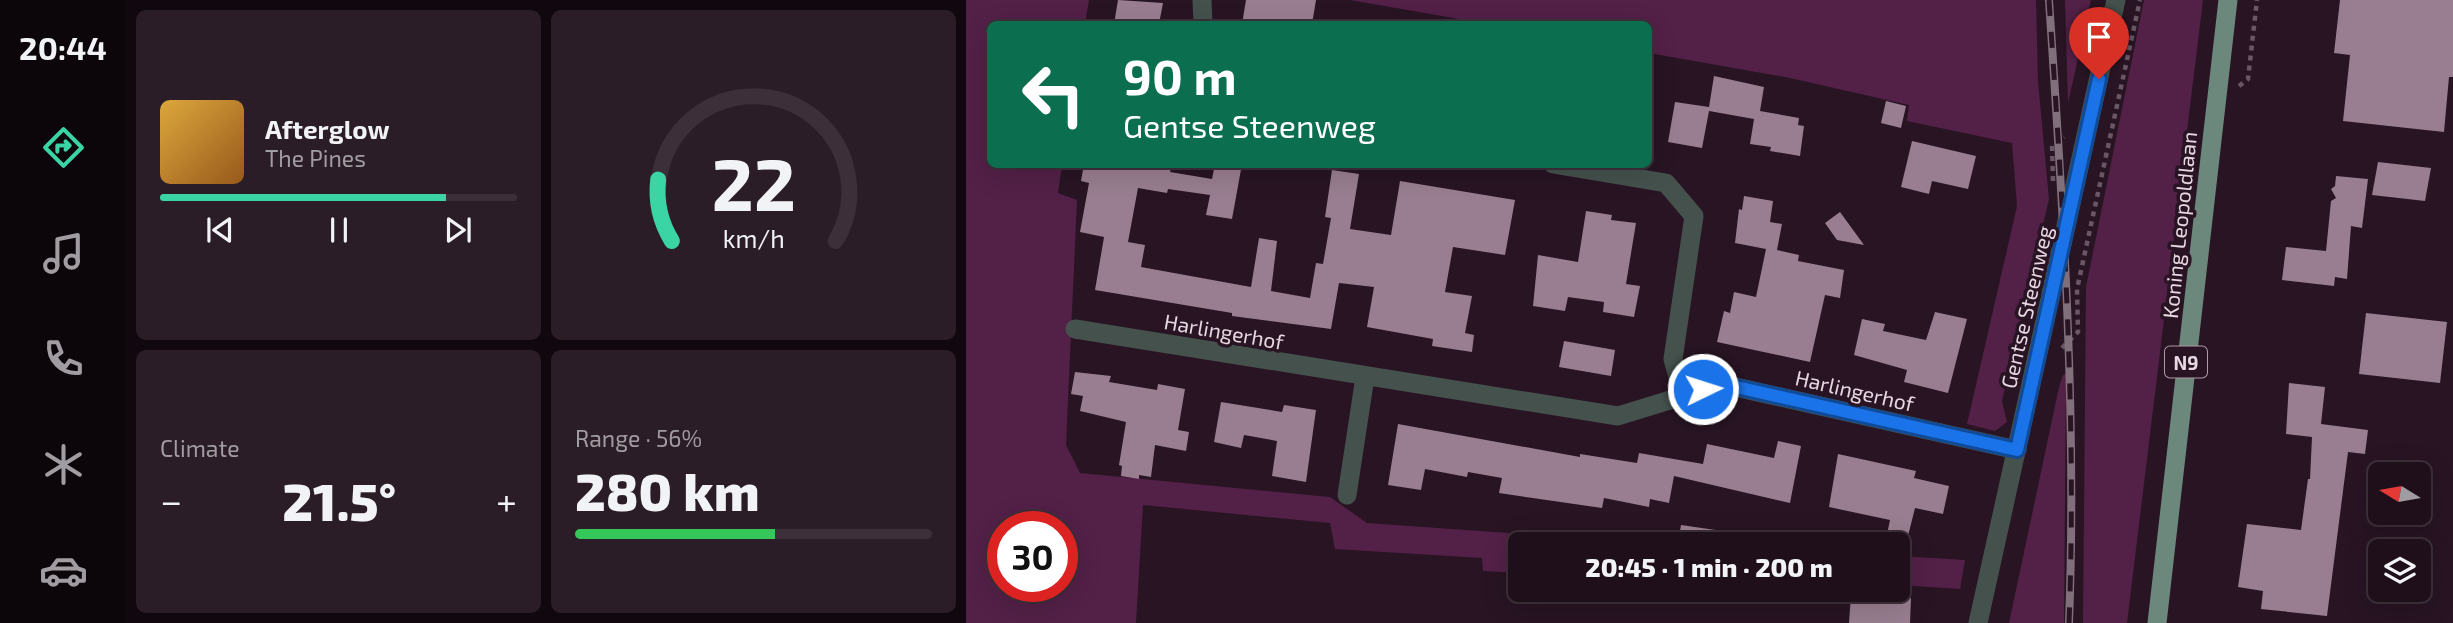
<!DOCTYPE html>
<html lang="en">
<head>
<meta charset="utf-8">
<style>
	:root { --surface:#1e0f1a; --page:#2b1d27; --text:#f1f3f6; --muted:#a19ca2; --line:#3c2f39; --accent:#3ad4a5 }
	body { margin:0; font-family:"Exo 2",sans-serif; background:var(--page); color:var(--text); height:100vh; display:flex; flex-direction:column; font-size:26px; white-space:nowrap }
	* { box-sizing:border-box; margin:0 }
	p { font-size:23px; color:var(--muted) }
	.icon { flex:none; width:38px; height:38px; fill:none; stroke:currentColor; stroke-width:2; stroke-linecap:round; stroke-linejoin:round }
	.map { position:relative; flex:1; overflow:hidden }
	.panel { display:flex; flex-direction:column; gap:10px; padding:10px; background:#10080e; width:840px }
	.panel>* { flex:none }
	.guide { position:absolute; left:21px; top:21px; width:665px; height:147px; border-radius:10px; box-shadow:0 7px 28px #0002,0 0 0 2px var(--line); background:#0b6e4f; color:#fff; overflow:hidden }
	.needle { width:46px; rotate:281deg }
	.buttons { position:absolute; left:1402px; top:462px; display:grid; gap:14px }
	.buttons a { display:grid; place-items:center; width:63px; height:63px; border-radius:10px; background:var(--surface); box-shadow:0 7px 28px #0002,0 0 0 2px var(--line); font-size:35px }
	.speed { position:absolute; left:21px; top:511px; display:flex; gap:14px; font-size:35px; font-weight:700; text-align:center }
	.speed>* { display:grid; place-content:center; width:91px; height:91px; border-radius:50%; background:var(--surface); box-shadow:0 7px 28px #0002,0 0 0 2px var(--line); line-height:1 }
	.speed .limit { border:10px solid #d22; background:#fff; color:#111 }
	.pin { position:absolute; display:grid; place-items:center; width:60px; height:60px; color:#fff; margin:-72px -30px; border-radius:50% 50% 50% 0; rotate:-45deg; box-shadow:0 0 7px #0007 }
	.pin .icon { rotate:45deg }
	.me { position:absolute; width:77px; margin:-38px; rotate:86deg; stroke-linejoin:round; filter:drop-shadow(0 0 5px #0008) }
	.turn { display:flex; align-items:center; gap:24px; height:147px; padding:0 21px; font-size:32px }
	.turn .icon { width:91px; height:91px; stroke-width:2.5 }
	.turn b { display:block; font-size:49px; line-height:60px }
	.big { font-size:52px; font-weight:800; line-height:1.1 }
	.panel .tile { flex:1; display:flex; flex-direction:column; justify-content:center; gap:10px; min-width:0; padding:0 24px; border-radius:10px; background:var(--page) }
	.panel .dial { align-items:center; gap:0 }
	.dial svg { height:182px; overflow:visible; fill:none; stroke:var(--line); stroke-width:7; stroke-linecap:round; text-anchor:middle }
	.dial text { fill:var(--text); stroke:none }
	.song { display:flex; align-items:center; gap:21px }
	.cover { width:84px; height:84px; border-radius:10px; background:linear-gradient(135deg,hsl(40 70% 55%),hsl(30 70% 35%)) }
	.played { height:7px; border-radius:4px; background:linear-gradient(90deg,var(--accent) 80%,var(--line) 80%) }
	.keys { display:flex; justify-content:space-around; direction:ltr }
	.heat { display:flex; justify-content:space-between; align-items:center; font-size:38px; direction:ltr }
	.charge { height:10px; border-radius:5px; background:linear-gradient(90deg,#34c759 56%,var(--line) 0) }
	.panel .tiles { flex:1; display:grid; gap:10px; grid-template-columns:repeat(2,1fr) }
	.trip { position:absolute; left:542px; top:532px; width:402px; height:70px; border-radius:10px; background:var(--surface); box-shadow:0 7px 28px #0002,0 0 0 2px var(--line); font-weight:800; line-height:70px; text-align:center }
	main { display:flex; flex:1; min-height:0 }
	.dock { display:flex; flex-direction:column; width:126px; justify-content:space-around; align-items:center; background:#0c060a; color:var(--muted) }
	.dock .icon { width:49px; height:49px }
	.dock .selected { color:var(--accent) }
	.dock b { font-size:32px; color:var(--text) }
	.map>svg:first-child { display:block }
</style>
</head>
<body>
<main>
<nav class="dock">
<b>20:44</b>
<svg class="icon selected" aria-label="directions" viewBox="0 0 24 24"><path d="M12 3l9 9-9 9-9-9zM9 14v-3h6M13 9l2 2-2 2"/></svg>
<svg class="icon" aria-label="music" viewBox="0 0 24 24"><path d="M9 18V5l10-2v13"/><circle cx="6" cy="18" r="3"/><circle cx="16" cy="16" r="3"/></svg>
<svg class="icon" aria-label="phone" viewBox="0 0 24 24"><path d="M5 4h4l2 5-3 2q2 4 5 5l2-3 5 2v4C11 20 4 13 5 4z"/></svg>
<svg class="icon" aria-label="climate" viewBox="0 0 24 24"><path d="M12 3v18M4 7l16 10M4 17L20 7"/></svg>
<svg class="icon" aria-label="car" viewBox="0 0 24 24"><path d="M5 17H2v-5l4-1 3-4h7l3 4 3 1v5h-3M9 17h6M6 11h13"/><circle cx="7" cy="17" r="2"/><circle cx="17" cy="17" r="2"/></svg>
</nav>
<section class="panel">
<div class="tiles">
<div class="tile">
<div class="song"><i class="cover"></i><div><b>Afterglow</b><p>The Pines</p></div></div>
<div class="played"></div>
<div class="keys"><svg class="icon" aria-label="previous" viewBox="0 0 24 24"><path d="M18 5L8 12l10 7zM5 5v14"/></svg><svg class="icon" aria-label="pause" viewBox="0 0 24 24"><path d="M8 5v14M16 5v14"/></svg><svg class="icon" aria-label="next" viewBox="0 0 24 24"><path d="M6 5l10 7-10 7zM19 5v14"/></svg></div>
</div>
<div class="tile dial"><svg viewBox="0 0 100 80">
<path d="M14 69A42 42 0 1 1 86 69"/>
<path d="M14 69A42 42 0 0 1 8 42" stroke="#3ad4a5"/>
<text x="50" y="56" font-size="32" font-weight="700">22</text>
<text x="50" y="72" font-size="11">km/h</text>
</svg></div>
<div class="tile"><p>Climate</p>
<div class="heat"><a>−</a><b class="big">21.5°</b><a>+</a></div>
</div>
<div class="tile"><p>Range · 56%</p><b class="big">280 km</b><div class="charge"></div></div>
</div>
</section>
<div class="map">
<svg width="1487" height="623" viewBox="0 0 1487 623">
	<rect width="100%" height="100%" fill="#281423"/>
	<!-- green -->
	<g fill="#532047" fill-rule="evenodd">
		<path d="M0,0H123L119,24H24V164L96,165L92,193L111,200L100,445L114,473L364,497L401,523L695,544H555V573L517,571L516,558L369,549L364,523L177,505L170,623H0ZM37,527H96V586H37Z"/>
		<path d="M384,0H1070L1072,81L1083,199L1036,401L1041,422L1029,431L1001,424L1051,206L1046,143L941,121L943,105L824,78L683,53L682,24H522Z"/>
		<path d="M1099,0H1125L1102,103Z"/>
		<path d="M1178,0H1237L1161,623H1117L1120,287Z"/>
		<path d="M1100,374L1098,623H1043L1093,387L1097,375Z"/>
		<path d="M933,556L999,560L994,589L933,585Z"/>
	</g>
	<!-- building -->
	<g fill="#987e90">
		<path d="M152,0L197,3L193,24H148Z"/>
		<path d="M280,0H350L346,24H276Z"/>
		<path d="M1374,0H1487V77H1483L1478,132L1377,121L1384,55L1368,53Z"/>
		<path d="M748,76L798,87L794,111L833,118L832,125L838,126L834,156L804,151L805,147L784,144L788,119L743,111L736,148L702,142L709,102L743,107Z"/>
		<path d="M920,101L940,106L935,128L915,123Z"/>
		<path d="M946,141L1010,156L1002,189L966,181L963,194L935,187Z"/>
		<path d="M1412,162L1465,168L1459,201L1406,195Z"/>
		<path d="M118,164H206L204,172L246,179L249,164H276L266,219L240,215L244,195L202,189L201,193L172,188L162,242L179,245L175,267L285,287L293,238L311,241L305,291L344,298L350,263L357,264L365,218L359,217L366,170L393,174L384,229L425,235L434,181L549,200L539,255L487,247L479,292L506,296L499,333L508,335L506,352L466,346L467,339L401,327L408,287L373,283L365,329L266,316V313L129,290L138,237L114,232L123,183L115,181Z"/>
		<path d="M1370,176L1402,179L1396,228L1385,226L1381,279L1369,277L1368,286L1316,280L1320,247L1360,251L1365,201L1370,198L1365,189L1369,186Z"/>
		<path d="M778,196L807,201L804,222L816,224L811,250L833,255L832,261L878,270L874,298L859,295L844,362L751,342L758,311L764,313L768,292L790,297L800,249L769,243L773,209L776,210Z"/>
		<path d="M620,211L646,215L645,220L670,223L660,284L674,286L668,317L637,312L638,302L602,297L599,311L567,306L572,255L612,262Z"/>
		<path d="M874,212L898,245L871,240L859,223Z"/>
		<path d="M969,312L1001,319L982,393L938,382L941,370L888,355L896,319L919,324L917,331L960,340Z"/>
		<path d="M1400,313L1481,322L1474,383L1393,374Z"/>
		<path d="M598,341L649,350L645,376L593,367Z"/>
		<path d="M109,372L145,376L143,382L191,390L192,384L219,389L212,430L223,432L220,451L189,445L185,477L173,475V479L155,476L156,466L153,465L160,422L114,411L117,396L105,394Z"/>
		<path d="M1323,383L1359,387L1355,424L1402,430L1399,454L1382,452L1361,616L1295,609L1297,591L1272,587L1281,524L1335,530L1342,479H1344L1346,437L1320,434Z"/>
		<path d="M255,402L316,412L318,405L350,410L340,482L306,476L311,441L278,435L275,448L248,442Z"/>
		<path d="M432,424L614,457V454L671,463L673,453L737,464L741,444L808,458L812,441L835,446L824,503L708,476L703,503L684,499L683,507L638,498L636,508L533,493L536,478L502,472L501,477L459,469L455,490L422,485Z"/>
		<path d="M872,454L950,471L948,478L983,486L977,514L949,508L940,544H919L924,520L863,507Z"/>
		<path d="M715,525L770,533L769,544L712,543Z"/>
		<path d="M885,594L945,598L944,623H883Z"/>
	</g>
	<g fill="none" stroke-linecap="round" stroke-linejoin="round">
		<!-- path -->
		<g stroke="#6a5765" stroke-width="4.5" stroke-dasharray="5 5" stroke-linecap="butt">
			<path d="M1273,86L1282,79L1291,0"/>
			<path d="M1087,181L1086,145L1098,137"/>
			<path d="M1096,348L1112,332L1111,289L1174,0"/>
		</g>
		<!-- minor -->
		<g stroke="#44514c" stroke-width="19">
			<path d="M236,0L237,24"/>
			<path d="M587,164L700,183L728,216L707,359L717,395"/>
			<path d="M109,329L652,416L756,384L1051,450"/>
			<path d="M381,495L399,377"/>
		</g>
		<!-- tertiary -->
		<path stroke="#44514c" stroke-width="19" d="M1012,623L1150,0"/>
		<!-- primary -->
		<path stroke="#6c877b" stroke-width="19" d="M1191,623L1262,0"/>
		<!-- rail casing -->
		<g stroke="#816f7c" stroke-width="8">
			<path id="rail" d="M1083,0C1097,208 1111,415 1103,623"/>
		</g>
		<!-- rail -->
		<use href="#rail" stroke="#281423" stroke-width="5" stroke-dasharray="16" stroke-linecap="butt"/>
	</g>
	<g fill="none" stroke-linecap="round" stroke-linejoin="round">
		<!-- route casing -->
		<g stroke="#114b97" stroke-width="18">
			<path id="route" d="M737,389L757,384L1051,450L1133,79"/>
		</g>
		<!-- route -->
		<use href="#route" stroke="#1a73e8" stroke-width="12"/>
	</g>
	<g text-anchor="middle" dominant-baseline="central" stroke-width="7" stroke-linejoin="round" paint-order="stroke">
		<!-- shield labels -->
		<rect fill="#281423" stroke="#ad9ca8" stroke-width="2" x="1199" y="346.5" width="42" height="31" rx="5"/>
		<g font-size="19" font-weight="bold" fill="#e6d7e1">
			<text x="1220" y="362">N9</text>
		</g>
		<!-- street labels -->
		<g font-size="21" fill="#e6d7e1" stroke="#281423">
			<text transform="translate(1213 225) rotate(-84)">Koning Leopoldlaan</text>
			<text transform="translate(1060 307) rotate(-77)">Gentse Steenweg</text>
			<text transform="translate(258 331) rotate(10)">Harlingerhof</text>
			<text transform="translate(889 390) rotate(13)">Harlingerhof</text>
		</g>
	</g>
</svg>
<div class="buttons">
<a><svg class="needle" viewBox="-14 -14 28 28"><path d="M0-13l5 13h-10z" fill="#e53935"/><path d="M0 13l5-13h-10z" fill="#a19ca2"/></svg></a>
<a><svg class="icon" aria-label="layers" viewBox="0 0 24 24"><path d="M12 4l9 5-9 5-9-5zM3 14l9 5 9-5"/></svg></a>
</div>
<div class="speed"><div class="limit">30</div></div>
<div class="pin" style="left:1133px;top:79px;background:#d93025"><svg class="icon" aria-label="arrive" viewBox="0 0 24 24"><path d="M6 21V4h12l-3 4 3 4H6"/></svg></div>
<svg class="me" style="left:737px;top:389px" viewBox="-20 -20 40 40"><circle r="17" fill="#1a73e8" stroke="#fff" stroke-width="3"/><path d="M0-11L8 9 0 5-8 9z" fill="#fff"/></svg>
<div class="trip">20:45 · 1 min · 200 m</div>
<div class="guide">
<div class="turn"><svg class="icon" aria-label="left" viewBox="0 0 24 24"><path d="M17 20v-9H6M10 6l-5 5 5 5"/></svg><div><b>90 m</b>Gentse Steenweg</div></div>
</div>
</div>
</main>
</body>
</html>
